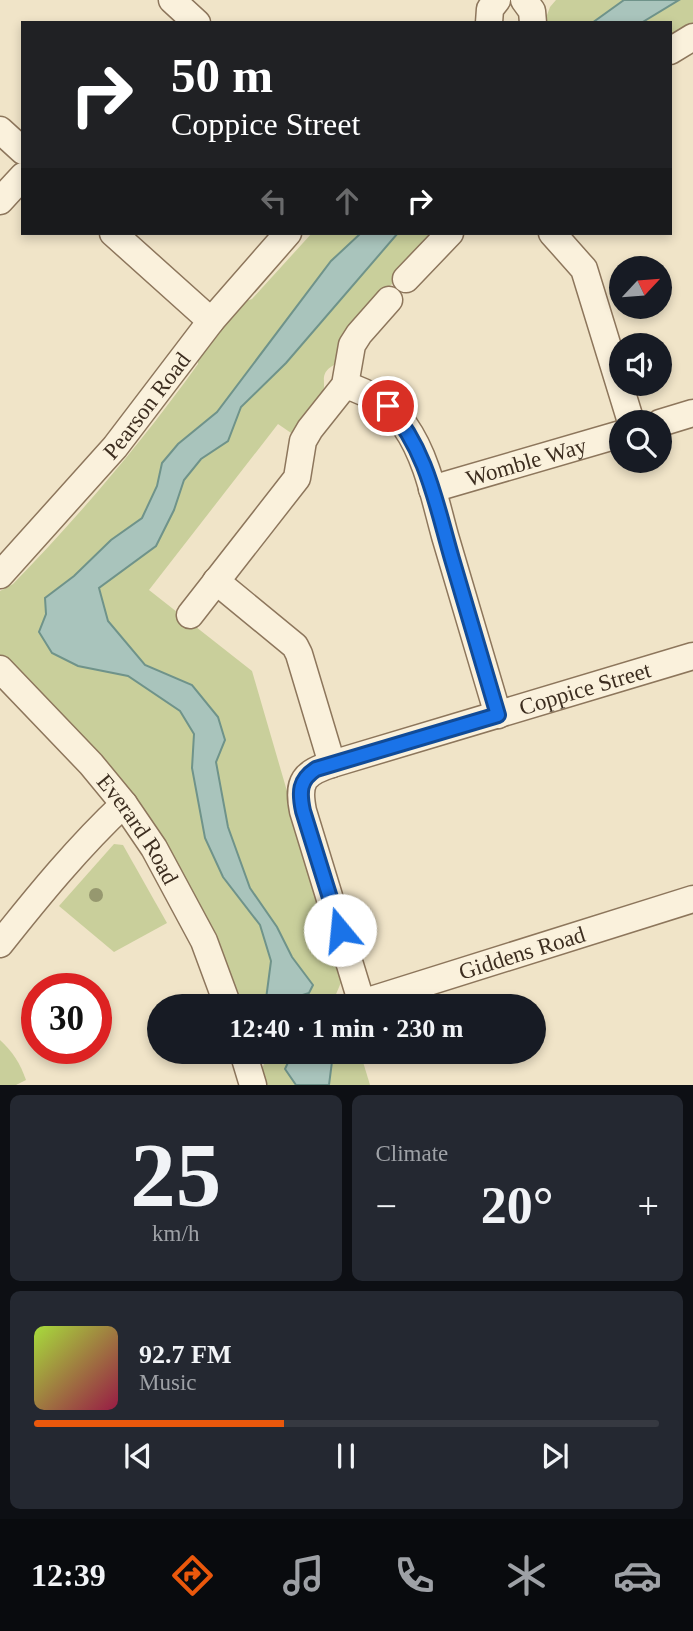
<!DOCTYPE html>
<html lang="en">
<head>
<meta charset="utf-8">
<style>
	:root { --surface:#171b24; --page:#242831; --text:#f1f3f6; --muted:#9ea1a6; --line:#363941; --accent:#ea580c }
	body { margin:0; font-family:"Times New Roman",serif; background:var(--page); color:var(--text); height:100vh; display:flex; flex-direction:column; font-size:26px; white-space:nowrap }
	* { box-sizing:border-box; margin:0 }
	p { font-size:23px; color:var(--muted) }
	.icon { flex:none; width:38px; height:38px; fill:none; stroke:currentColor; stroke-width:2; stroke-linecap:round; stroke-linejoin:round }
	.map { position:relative; height:1085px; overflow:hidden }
	.panel { display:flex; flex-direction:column; gap:10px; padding:10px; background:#0d0f14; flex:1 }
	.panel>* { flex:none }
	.guide { position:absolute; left:21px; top:21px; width:651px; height:214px; border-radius:0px; box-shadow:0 4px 10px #0003; background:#202124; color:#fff; overflow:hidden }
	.needle { width:46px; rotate:64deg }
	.controls { position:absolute; left:609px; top:256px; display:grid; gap:14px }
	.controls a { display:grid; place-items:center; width:63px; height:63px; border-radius:50%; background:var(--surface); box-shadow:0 4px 10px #0003; font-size:35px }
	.speed { position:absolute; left:21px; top:973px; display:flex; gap:14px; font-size:35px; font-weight:700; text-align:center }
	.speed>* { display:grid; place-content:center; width:91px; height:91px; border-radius:50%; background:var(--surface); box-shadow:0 4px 10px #0003; line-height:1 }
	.speed .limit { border:10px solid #d22; background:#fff; color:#111 }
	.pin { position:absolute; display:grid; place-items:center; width:60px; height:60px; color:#fff; margin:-30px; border:4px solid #fff; border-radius:50%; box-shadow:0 2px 7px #0007 }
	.me { position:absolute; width:77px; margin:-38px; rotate:343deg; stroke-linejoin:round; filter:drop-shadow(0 0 5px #0008) }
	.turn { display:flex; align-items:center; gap:24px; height:147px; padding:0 35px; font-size:32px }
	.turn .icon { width:91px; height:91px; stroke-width:2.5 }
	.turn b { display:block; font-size:49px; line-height:60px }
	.lanes { display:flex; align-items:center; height:66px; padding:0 35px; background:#0003; justify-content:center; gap:35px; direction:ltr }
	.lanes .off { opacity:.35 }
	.big { font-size:52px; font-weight:700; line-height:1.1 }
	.panel .card { flex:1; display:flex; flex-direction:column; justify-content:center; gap:10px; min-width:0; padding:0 24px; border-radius:10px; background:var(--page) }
	.panel .dial { align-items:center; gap:0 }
	.dial b { font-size:91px; line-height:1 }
	.song { display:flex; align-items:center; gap:21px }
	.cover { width:84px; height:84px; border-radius:10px; background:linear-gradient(135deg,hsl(80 70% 55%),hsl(340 70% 35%)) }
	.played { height:7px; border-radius:4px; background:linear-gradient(90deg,var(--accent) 40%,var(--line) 40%) }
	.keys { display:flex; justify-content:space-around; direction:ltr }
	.heat { display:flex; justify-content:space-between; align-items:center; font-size:38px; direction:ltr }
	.panel .tiles { flex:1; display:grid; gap:10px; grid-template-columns:1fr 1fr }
	.card:last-child { grid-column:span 2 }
	.trip { position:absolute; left:147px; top:994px; width:399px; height:70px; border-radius:35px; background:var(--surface); box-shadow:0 4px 10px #0003; font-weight:700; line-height:70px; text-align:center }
	.tab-bar { display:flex; height:112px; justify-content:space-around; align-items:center; background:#090b0e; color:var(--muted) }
	.tab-bar .icon { width:49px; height:49px }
	.tab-bar .on { color:var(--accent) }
	.tab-bar b { font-size:32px; color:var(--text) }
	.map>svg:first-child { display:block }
</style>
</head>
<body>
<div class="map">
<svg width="693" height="1085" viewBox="0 0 693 1085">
	<rect width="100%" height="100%" fill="#f0e4c8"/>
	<!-- green -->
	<g fill="#c9cf9b">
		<path d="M556,0H693V28L670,42V23H544L550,7Z"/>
		<path d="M312,233H443L375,301L342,361C313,373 330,382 321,397C314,411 303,423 294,435L278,424L149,590L252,671L342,980L334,999L315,1006H239L221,957L0,658V591L13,584C80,515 142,442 198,364V354L243,302L252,299Z"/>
		<path d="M114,844L123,845L167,923L114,952L59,906Z"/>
		<path d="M0,1040C13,1052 20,1063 26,1080L16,1085H0Z"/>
		<path d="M280,1052H360L370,1085H265L261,1071L268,1055Z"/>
	</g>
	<!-- water -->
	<g fill="#a9c4bc" stroke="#6f938a" stroke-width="2">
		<path d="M624,0H679L641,23H592Z"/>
		<path d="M361,233H398L286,363L241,407L228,441L201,459L184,480L174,510L156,546L99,588L108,621L145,665L192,685L218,717L225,740L216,762L228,827L250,888L277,927L292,957L313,985L309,993L274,1004L266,999L271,961L260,925L223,877L205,838L192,768L194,734L180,711L128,676L78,666L52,653L39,632L46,614L45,598L74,576L111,540L142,518L157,486L162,463L178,444L217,412L331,261Z"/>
		<path d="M308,1052H328L333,1054L329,1085H296L285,1069L290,1058Z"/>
	</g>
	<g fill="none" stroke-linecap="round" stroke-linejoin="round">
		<!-- minor casing -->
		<g stroke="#8d765c" stroke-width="29">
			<g id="minor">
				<path d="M172,0L197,23"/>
				<path d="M524,0L532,11L533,23"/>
				<path d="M489,23L490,9L497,0"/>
				<path d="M670,51L693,37"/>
				<path d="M0,130L23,151"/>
				<path d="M0,201L23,176"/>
				<path d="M113,233L211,321"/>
				<path d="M552,233L584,269L631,422"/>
				<path d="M406,279L450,233"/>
				<path d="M345,385C370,393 389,404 405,426C427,457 435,500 445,536C463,595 480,655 498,715"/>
				<path d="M660,423L693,413"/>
				<path id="s1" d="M432,489L621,434"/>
				<path id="s2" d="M0,575L115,447L211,321L288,233"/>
				<path d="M216,581L295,646L299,654L332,764"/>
				<path d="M190,615L297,478L303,441L310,429L345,385L352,345L359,334L389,300"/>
				<path id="s3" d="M0,669L91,764L124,804L154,848L204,941L228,1006"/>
				<path d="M0,944C38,896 79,846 124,804"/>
				<path id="s4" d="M362,1004L303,811C297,781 304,773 332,764L693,656"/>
				<path id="s5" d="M352,1006L693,899"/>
				<path d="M243,1052L253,1085"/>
			</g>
		</g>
		<!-- minor -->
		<use href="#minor" stroke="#faf1dc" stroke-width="26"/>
	</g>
	<!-- trees -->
	<circle fill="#96986f" cx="96" cy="895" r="7"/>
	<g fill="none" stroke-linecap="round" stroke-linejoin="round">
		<!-- route casing -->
		<g stroke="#114b97" stroke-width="18">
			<path id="route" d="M340,930L303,811C299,792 299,780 316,769L498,715C483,663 467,611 452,559C436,504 427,450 388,406"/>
		</g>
		<!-- route -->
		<use href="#route" stroke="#1a73e8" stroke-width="12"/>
	</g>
	<g text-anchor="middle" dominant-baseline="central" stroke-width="5" stroke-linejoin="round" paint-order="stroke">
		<!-- street labels -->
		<g font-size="23" fill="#3d2e20" stroke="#f7eed8">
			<text stroke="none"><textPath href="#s2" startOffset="224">Pearson Road</textPath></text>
			<text stroke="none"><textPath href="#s1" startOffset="98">Womble Way</textPath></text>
			<text stroke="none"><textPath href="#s4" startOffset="530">Coppice Street</textPath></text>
			<text stroke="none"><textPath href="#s3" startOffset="212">Everard Road</textPath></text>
			<text stroke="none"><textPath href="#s5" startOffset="178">Giddens Road</textPath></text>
		</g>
	</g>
</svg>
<div class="controls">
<a><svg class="needle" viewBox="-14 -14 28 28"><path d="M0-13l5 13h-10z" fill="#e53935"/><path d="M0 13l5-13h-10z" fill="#9ea1a6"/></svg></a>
<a><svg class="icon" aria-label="sound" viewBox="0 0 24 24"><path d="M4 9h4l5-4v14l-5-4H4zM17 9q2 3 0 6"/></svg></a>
<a><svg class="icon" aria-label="search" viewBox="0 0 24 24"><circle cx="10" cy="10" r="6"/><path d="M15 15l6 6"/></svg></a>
</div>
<div class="speed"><div class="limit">30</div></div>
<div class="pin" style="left:388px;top:406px;background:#d93025"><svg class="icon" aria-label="arrive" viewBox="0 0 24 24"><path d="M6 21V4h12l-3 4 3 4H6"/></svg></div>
<svg class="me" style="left:340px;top:930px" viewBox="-20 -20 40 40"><circle r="19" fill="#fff"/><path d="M0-13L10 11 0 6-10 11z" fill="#1a73e8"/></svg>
<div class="trip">12:40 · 1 min · 230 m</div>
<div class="guide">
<div class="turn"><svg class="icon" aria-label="right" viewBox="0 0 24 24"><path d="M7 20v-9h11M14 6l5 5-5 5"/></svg><div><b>50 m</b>Coppice Street</div></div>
<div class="lanes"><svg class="icon off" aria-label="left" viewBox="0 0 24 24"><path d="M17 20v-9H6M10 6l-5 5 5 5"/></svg><svg class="icon off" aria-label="ahead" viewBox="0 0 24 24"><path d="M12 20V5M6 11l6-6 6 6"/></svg><svg class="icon" aria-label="right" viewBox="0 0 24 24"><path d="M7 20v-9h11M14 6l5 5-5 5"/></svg></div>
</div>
</div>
<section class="panel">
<div class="tiles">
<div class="card dial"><b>25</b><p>km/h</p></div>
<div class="card"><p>Climate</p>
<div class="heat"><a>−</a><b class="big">20°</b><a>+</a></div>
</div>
<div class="card">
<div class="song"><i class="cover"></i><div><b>92.7 FM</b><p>Music</p></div></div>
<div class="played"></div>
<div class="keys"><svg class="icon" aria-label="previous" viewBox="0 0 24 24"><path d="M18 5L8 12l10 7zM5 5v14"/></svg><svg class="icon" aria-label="pause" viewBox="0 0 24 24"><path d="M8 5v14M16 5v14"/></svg><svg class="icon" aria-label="next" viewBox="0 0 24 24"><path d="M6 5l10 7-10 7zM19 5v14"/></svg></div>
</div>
</div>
</section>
<nav class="tab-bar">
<b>12:39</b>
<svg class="icon on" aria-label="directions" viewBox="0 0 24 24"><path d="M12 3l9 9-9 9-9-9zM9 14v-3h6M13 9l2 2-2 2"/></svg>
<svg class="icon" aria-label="music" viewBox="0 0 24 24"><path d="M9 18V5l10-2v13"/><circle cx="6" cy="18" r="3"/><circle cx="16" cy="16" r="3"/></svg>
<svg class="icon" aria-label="phone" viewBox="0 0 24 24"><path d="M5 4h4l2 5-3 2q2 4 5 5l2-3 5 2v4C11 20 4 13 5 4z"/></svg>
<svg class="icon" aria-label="climate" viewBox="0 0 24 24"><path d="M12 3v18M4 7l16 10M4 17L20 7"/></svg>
<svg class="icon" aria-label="car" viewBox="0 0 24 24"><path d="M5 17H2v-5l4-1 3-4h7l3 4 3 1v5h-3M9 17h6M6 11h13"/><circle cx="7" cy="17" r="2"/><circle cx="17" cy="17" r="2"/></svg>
</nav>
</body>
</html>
